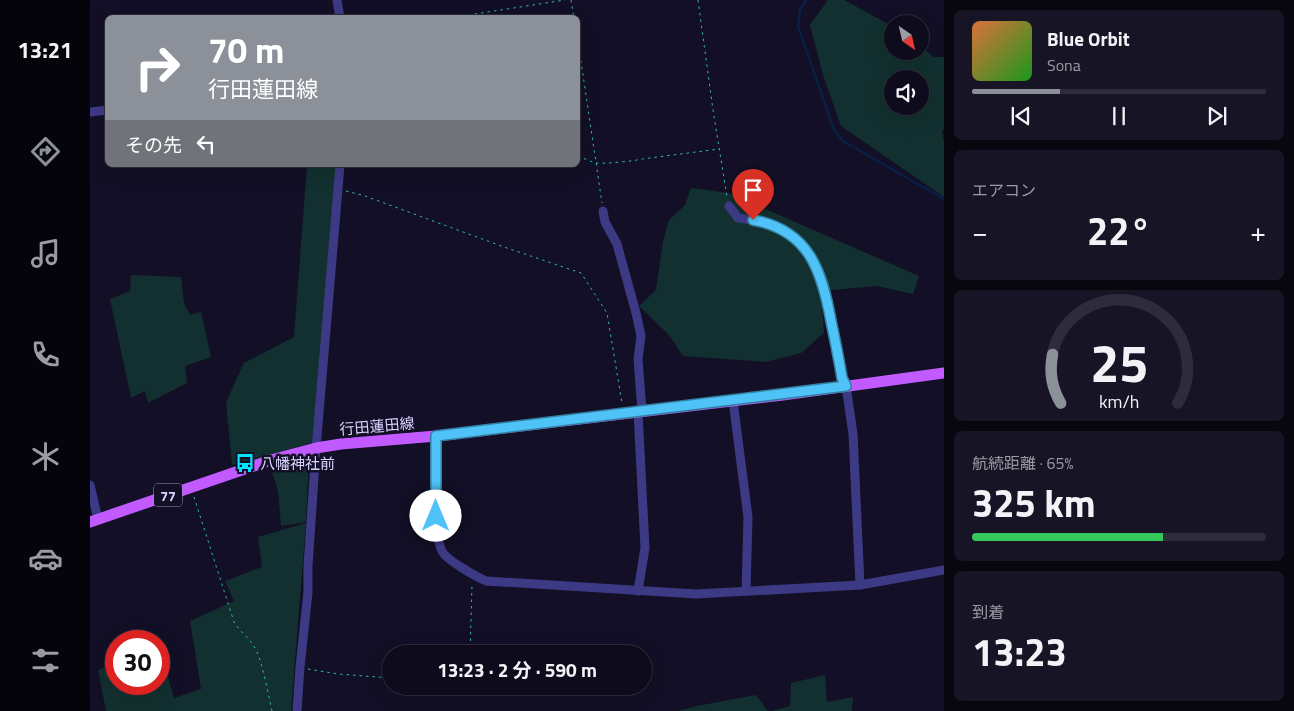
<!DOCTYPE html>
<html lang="ja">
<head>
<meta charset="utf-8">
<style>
	:root { --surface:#0e0b1c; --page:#171425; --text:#f1f3f6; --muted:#9b9ba3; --line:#2e2b3b; --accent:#8c9099 }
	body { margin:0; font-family:"Titillium Web","Noto Sans JP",sans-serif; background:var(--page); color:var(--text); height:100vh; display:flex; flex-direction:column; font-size:19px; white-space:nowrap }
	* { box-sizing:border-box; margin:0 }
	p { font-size:16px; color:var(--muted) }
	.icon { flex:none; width:28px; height:28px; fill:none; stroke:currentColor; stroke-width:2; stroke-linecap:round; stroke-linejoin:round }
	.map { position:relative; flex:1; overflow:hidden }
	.details { display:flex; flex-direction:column; gap:10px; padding:10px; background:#08060f; width:350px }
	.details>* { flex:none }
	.hud { position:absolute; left:15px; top:15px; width:475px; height:152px; border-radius:8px; box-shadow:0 5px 20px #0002,0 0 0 1px var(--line); background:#8c9099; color:#fff; overflow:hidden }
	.needle { width:32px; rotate:146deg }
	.controls { position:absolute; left:794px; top:15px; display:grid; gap:10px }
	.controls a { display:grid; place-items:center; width:45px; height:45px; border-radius:50%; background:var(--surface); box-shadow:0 5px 20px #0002,0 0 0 1px var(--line); font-size:25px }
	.speed { position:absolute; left:15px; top:630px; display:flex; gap:10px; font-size:25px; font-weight:700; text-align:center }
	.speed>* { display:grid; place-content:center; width:65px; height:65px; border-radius:50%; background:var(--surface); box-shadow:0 5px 20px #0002,0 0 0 1px var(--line); line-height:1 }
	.speed .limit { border:8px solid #d22; background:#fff; color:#111 }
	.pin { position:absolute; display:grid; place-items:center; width:42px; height:42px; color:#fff; margin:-51px -21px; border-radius:50% 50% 50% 0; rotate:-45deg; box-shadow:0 0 5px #0007 }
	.pin .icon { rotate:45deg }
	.me { position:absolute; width:55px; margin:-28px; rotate:0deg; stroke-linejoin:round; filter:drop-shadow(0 0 4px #0008) }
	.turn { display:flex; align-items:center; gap:18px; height:105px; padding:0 20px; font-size:22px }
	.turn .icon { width:65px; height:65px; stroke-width:2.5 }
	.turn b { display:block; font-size:35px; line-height:42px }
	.then { display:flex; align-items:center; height:48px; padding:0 20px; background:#0003; gap:10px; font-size:19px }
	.big { font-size:38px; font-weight:700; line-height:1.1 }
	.details .widget { flex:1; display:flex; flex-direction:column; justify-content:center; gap:8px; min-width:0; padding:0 18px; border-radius:8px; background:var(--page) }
	.details .dial { align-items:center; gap:0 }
	.dial svg { height:130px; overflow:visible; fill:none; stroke:var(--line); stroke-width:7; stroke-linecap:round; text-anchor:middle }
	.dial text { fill:var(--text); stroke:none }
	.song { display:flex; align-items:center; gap:15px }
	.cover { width:60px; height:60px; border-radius:8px; background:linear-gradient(135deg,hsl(20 70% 55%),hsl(120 70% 35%)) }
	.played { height:5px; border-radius:2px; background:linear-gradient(90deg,var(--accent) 30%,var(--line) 30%) }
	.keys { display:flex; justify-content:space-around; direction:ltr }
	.heat { display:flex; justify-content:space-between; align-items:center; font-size:28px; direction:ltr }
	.charge { height:8px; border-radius:4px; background:linear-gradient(90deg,#34c759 65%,var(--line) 0) }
	.trip { position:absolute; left:292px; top:645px; width:270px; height:50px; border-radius:25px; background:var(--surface); box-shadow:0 5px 20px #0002,0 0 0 1px var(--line); font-weight:700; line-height:50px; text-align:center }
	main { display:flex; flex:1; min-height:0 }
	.tab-bar { display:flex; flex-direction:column; width:90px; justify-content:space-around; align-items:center; background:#06040b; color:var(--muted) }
	.tab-bar .icon { width:35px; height:35px }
	.tab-bar .current { color:var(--accent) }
	.tab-bar b { font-size:22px; color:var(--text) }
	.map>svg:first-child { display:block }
</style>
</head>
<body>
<main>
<nav class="tab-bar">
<b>13:21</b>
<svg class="icon current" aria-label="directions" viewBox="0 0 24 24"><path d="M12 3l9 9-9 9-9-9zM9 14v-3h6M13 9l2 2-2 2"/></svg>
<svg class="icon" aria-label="music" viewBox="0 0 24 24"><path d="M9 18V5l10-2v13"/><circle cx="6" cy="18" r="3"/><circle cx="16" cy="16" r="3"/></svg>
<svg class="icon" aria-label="phone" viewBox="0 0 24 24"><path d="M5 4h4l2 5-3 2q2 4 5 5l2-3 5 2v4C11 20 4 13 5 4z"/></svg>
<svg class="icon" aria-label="climate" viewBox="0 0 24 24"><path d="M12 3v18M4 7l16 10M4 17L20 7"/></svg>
<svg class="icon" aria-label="car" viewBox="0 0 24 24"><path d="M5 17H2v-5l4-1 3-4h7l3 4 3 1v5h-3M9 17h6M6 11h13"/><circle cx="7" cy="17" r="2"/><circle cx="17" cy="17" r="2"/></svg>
<svg class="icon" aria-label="filters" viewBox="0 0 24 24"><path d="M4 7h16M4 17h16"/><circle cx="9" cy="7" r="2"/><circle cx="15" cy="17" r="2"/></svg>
</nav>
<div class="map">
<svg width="854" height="711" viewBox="0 0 854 711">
	<rect width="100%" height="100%" fill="#130f26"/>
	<!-- green -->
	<g fill="#12302f" fill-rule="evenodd">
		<path d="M738,0H754L802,26V51H830V46L844,57H854V129L852,130L854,143V197L751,126L733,75L720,25ZM802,79H830V106H802Z"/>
		<path d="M217,165L246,166L222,443L142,465L136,402L154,363L204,337Z"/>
		<path d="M601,188L639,193L829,276L823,294L787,286L731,291L734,333L711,353L676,362L593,356L579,335L549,306L566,290L573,241L579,220L595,205Z"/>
		<path d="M41,275L91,277L94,303L100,315L111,312L121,357L95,366L97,383L58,403L55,391L41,398L20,299L40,291Z"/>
		<path d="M219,455L216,522L191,526L188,491L180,466Z"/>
		<path d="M216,523L201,711H16L8,670L26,663V684H69V646L84,698L111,689L100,621L144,601L135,581L172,567L168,537Z"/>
		<path d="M735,675L737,702L763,697L762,711H682L700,706L701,683Z"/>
		<path d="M666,695L678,711H588L607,706Z"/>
	</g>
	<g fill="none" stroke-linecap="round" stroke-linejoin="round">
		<!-- stream -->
		<path stroke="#0a1f44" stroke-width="2.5" d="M716,0L710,10L708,26L744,130L753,141L854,199"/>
		<!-- path -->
		<g stroke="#2fb8b0" stroke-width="1" stroke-dasharray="2.5 4" stroke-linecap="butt">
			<path d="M481,0L484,18"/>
			<path d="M608,0L623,110L637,197"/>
			<path d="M359,18L475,0"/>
			<path d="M488,41L512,203"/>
			<path d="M488,156C494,158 500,162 507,163C514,164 545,161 552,159L629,149"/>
			<path d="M256,191L275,196L414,247L491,273L517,313L532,403"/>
			<path d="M104,497L144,622C150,632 161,639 166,650C173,664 178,694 182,711"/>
			<path d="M380,654L382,585"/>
			<path d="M218,669L248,674L301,678"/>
		</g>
		<!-- minor -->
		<g stroke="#3d3a85" stroke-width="9">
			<path d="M247,0L250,18"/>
			<path d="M0,112L18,110"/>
			<path d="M639,206L648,218C663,220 679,222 693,229C739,256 743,330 752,378L756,386L763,434L770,585"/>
			<path d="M513,211L515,222L527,244L546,313L551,336L548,359L552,411"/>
			<path d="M643,401L658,517L656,591"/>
			<path d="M548,412L555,548L548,591"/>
			<path d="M346,436C346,461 342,532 352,551C356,560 387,577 396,581L606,594L770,585L854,570"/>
			<path d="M0,485L8,519"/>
			<path d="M207,711L210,667L218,592V566L226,448L250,165"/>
		</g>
		<!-- major -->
		<path stroke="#c25bff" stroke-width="11" d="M0,522L181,460L226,448L251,444L346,436L693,395L854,373"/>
	</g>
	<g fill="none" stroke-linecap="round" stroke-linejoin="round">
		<!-- route casing -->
		<g stroke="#337fa1" stroke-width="12">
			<path id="route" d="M346,516V436L756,386L752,378C749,359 745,340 741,321C732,271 719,230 663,220"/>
		</g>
		<!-- route -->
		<use href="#route" stroke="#4fc3f7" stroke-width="9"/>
	</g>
	<!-- icons -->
	<defs>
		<g id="bus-bare" transform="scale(1.5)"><path d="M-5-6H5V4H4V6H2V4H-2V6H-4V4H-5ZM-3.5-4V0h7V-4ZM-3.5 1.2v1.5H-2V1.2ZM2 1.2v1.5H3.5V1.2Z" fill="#00e5ff" stroke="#130f26" stroke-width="2.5" paint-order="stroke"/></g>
	</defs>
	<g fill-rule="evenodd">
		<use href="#bus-bare" x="155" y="463"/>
	</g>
	<g text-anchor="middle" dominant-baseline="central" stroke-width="5" stroke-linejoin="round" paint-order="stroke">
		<!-- shield labels -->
		<rect fill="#130f26" stroke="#9e99be" stroke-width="1" x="64" y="483.5" width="28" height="23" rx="4"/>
		<g font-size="14" font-weight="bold" fill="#d9d4ff">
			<text x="78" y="495">77</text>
		</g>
		<!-- street labels -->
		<g font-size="15" fill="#d9d4ff" stroke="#130f26">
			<text transform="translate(287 426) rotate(-5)">行田蓮田線</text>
		</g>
		<!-- poi labels -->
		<g font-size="15" fill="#d9d4ff" stroke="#130f26" text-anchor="start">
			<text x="170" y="463">八幡神社前</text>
		</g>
	</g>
</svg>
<div class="controls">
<a><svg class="needle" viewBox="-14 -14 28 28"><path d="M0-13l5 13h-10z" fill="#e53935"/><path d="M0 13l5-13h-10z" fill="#9b9ba3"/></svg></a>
<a><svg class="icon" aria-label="sound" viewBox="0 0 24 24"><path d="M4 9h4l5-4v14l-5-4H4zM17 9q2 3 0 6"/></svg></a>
</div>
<div class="speed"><div class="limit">30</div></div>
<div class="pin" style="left:663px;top:220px;background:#d93025"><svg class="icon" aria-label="arrive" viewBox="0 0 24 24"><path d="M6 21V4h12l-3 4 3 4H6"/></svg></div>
<svg class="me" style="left:346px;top:516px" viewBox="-20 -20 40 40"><circle r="19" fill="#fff"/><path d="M0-13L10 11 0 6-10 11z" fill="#4fc3f7"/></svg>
<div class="trip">13:23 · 2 分 · 590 m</div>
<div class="hud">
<div class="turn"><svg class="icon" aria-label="right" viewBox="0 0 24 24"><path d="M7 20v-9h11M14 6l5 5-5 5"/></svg><div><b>70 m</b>行田蓮田線</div></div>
<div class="then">その先<svg class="icon" aria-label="left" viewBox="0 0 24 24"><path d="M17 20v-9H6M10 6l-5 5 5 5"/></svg></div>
</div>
</div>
<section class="details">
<div class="widget">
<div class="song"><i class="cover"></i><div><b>Blue Orbit</b><p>Sona</p></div></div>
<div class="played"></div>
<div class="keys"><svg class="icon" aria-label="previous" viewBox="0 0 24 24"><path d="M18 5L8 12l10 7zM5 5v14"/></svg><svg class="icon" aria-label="pause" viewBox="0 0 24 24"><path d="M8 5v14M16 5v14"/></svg><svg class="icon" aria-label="next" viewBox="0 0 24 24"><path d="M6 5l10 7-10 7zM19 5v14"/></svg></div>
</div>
<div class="widget"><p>エアコン</p>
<div class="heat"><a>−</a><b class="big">22°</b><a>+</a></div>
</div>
<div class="widget dial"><svg viewBox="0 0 100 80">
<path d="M14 69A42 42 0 1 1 86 69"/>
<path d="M14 69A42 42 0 0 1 9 39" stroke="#8c9099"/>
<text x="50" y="56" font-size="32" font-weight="700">25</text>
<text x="50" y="72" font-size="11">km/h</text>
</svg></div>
<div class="widget"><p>航続距離 · 65%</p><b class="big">325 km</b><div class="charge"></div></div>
<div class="widget"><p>到着</p><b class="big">13:23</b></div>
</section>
</main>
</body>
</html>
